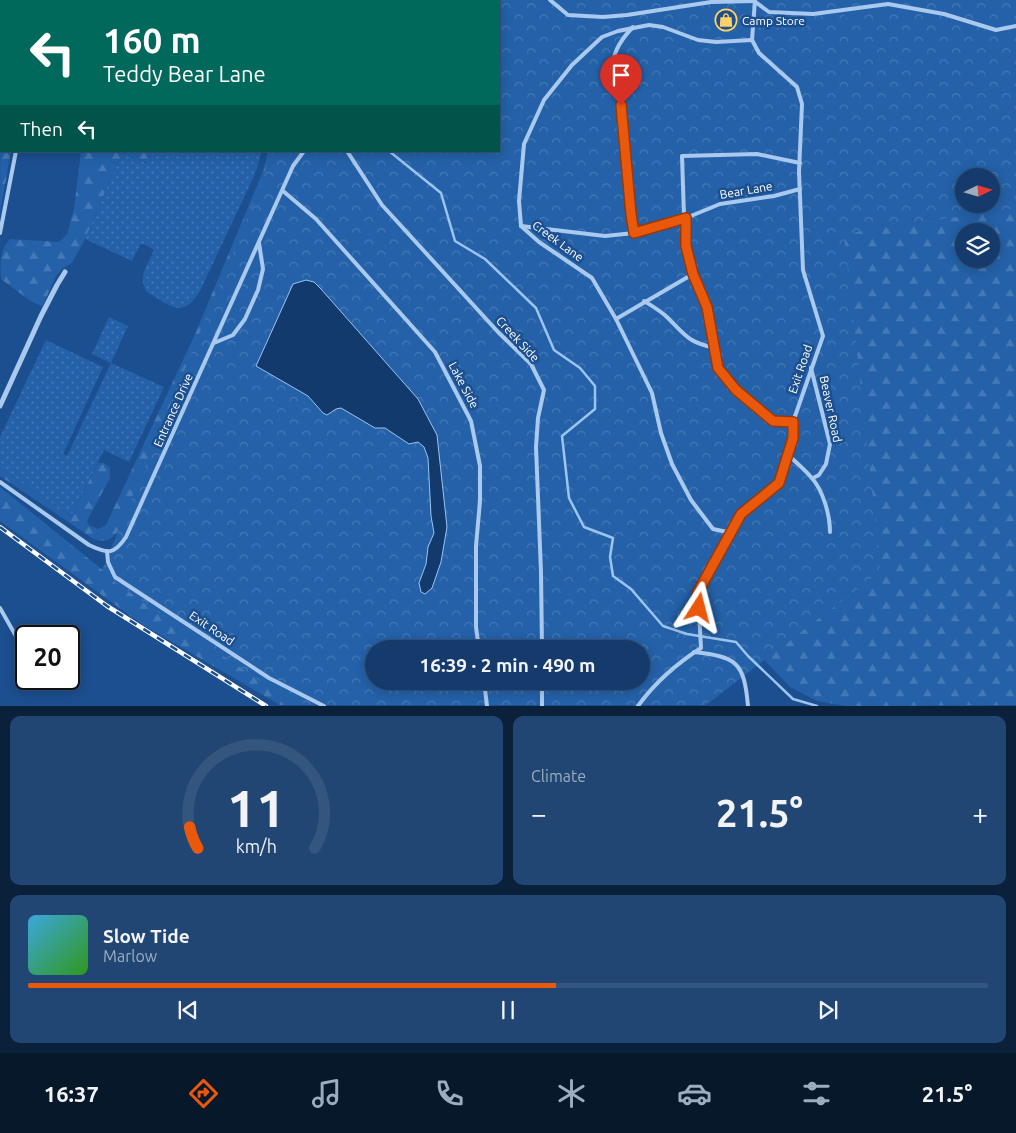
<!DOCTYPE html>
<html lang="en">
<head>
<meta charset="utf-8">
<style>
	:root { --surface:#143b6b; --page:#214673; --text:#f1f3f6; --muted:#9dadc1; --line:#33557e; --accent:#ea580c }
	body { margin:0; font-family:Ubuntu,sans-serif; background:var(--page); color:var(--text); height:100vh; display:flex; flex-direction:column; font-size:19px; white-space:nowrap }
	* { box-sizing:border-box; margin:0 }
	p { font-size:16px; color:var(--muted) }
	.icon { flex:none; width:28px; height:28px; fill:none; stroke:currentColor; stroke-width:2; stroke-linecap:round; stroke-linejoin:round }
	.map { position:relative; height:706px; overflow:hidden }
	.side { display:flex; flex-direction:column; gap:10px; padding:10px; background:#0b203b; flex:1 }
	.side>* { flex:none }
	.banner { position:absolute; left:0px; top:0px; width:500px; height:152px; box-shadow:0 2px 12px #0003,0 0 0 1px var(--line); background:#00695c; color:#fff; overflow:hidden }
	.needle { width:32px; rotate:85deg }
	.controls { position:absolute; left:955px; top:168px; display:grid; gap:10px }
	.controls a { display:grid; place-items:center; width:45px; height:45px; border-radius:50%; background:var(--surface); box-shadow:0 2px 12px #0003,0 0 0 1px var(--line); font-size:25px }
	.speed { position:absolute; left:15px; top:625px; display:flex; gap:10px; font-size:25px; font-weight:700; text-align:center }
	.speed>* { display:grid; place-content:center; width:65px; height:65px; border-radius:50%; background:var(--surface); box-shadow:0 2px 12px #0003,0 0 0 1px var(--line); line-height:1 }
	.speed .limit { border:2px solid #111; border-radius:8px; background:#fff; color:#111 }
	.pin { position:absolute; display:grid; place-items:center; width:42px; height:42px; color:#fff; margin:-51px -21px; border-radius:50% 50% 50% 0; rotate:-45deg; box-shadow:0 0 5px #0007 }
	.pin .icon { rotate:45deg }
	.me { position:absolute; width:55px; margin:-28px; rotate:9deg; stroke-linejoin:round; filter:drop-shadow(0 0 4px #0008) }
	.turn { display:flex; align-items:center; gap:18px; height:105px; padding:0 20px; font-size:22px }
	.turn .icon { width:65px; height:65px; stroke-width:2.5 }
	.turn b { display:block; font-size:35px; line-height:42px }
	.then { display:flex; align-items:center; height:48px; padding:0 20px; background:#0003; gap:10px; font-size:19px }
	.big { font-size:38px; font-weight:600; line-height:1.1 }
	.side .card { flex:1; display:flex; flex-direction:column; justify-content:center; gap:8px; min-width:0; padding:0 18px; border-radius:10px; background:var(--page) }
	.side .dial { align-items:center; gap:0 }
	.dial svg { height:130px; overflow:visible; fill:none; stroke:var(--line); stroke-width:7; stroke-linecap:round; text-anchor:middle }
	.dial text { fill:var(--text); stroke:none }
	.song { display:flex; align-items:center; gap:15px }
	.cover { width:60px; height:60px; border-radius:8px; background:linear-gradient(135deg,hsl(200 70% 55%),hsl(110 70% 35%)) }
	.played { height:5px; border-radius:2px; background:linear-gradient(90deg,var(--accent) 55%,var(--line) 55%) }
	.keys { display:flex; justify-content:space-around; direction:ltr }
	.heat { display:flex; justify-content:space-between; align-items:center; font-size:28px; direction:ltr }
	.side .tiles { flex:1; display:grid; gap:10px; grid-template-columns:1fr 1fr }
	.card:last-child { grid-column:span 2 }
	.trip { position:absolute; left:365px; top:640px; width:285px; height:50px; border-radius:25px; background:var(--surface); box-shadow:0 2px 12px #0003,0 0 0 1px var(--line); font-weight:600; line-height:50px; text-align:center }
	.tabs { display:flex; height:80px; justify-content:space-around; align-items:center; background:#08182b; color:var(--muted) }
	.tabs .icon { width:35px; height:35px }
	.tabs .selected { color:var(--accent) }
	.tabs b { font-size:22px; color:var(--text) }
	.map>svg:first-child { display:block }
</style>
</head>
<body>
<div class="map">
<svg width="1016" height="706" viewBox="0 0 1016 706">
	<defs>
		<pattern id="grass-dots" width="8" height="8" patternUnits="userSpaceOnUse" patternTransform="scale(1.25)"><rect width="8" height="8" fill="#2461a8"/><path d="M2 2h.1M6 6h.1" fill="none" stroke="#4579b5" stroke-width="1.8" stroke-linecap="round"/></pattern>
		<pattern id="forest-firs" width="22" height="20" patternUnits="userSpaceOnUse" patternTransform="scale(1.25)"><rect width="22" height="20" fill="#2461a8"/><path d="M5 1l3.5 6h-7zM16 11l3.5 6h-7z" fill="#4579b5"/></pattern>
		<pattern id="park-crowns" width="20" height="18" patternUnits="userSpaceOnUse" patternTransform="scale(1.25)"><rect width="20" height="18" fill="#2461a8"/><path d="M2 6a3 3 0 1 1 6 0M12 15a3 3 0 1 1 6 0" fill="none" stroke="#4579b5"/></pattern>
	</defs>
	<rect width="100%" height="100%" fill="#1b4f8f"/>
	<!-- grass -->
	<g fill="url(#grass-dots)">
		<path d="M152,151H262L255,174L200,291C182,320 171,306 147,292C137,278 147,266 153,252V249L143,244L140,245L132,261L85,239L117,163L121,158L128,155L146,163Z"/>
		<path d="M109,317L128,326L111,363L164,387L129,462L104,450L71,516L0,468V437L46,340L103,367L63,454L67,456L111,363L92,354Z"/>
	</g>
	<!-- forest -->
	<g fill="url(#forest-firs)" fill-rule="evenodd">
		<path d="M1016,0V705L846,706L817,701L790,687L749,644L499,151ZM964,176H991V204H964ZM964,231H991V259H964Z"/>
		<path d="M1,36V151H11L0,213Z"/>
		<path d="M81,151H152L147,163L128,155L121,158L117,163L85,239L72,263L62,269L56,276L43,305L41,306L29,300L1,279C0,264 0,249 10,239L59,242L67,234L74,209Z"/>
		<path d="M268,151H292L127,519C116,533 111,547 92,538L0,476V468L71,516L98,463H104L110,468V478L87,521L89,525L98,529L106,525L196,332L263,171Z"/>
		<path d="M0,487L109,575L318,705H280L143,625L0,521Z"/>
	</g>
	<!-- park -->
	<path fill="url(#park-crowns)" fill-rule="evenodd" d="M241,0H1016V208L844,234L881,571L706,705H307L263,683L101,573L263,179L270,151H499V1ZM964,176H991V204H964ZM374,649H641V681H374Z"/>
	<!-- pitch -->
	<path fill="#2461a8" d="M845,0L862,15L854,24L837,9Z"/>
	<!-- water -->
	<g fill="#123a6d" stroke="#9cc4f0">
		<path d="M0,0H111L1,1L0,37Z"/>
		<path d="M306,280L314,282L321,289L418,399L437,435L447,527L441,562L432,588L425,594L421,592L419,583L426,564L428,547L434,533L431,516L428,458L424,447L418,442L409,444L385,428H375L341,408L336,409L327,415L323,413L308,396L256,366L293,284Z"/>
	</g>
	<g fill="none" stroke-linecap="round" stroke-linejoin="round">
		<!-- stream -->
		<g stroke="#9cc4f0" stroke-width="2.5">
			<path d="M314,1L315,0"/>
			<path d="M389,151L441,193L455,241L485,259L536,308L554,350L580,368L595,386V409L562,436L569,498L584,527L613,538L610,557L613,576L631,589L663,626L687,634L736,642L748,656L793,699L817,706"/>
		</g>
		<!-- lane -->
		<g stroke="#a9c9ee" stroke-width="4">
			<path d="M550,0L568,15L603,17L627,15L711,2L754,1"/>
			<path d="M413,1V0"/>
			<path d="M445,1L455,0"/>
			<path d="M754,1L769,12L813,14L888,4L944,14L996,30L1016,26"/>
			<path d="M633,27C599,62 617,79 623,119L631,214L634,233"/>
			<path d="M347,151L382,205L498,332L531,364L544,390L538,418L536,447L541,572L542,649"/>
			<path d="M283,191L316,219L435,352L471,421L480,466V501L476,546V627L479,649"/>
			<path d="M521,226L605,236L634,233L686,218L720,204L774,196L800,189"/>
			<path d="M0,233L16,151"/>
			<path d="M644,301C652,306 661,311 668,318C686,336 688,342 715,348"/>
			<path d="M616,319L693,274"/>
			<path d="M214,343L233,335L245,319L258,290L263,269L259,243"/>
			<path d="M811,368L830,444L826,464L819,475L813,478"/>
			<path d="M793,422L773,421L737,390L718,368L707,307L693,274L685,246L682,156L757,154L800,163"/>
			<path d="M788,455C796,462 804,469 811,477C823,490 830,515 830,532"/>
			<path d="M0,482L89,545C108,554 114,555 126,537L293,166L304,151"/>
			<path d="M732,533L713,529L691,500L672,464L661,433L652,393L616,319L592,278L539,242L521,226L519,201L524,144L544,100L572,65L602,37L618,31L649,25L663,27L698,40L716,42L752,40"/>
			<path d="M107,551L108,562L115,577L269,678L324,706"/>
			<path d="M0,608L21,645L24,671"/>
			<path d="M694,652C736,657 744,661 748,706"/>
			<path d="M484,681L487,706"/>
			<path d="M542,706V681"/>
			<path d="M638,706C656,681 676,664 701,648L698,592L741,515L779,483L793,438V422L823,336L803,270L799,172L802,104L797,87L759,53L752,40L755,0"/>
		</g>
		<!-- street -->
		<path stroke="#a9c9ee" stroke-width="5" d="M0,406L41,316L57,285L65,272"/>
		<!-- rail casing -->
		<g stroke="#fff" stroke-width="4.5">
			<path id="rail" d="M0,527L107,606L266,706"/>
		</g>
		<!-- rail -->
		<use href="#rail" stroke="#1b4f8f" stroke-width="2.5" stroke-dasharray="8" stroke-linecap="butt"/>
	</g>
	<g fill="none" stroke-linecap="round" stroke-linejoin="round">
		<!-- route casing -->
		<g stroke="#983908" stroke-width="12">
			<path id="route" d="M621,105L631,214L634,233L686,218V246L693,274L707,307L718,368L736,390L773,421L793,422V438L779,483L741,514L698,592L699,608"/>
		</g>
		<!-- route -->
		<use href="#route" stroke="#ea580c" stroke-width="9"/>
	</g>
	<!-- icons -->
	<defs>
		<g id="shop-ring" transform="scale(1.125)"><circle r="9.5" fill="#1b4f8f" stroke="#ffd166" stroke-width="1.5"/><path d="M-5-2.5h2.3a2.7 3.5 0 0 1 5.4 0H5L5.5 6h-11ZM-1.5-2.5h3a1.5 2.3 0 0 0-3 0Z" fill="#ffd166"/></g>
	</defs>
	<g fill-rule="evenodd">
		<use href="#shop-ring" x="726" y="20"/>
	</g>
	<g text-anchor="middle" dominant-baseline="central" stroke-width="5" stroke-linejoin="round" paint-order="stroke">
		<!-- poi labels -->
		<g font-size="12" fill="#fff" stroke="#1b4f8f" text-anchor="start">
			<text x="742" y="20">Camp Store</text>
		</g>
		<!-- street labels -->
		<g font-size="12" fill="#fff" stroke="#1b4f8f">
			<text transform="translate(746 190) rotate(-10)">Bear Lane</text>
			<text transform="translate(558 241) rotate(36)">Creek Lane</text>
			<text transform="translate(518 339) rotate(47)">Creek Side</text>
			<text transform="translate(800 369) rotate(-71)">Exit Road</text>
			<text transform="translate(464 385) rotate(62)">Lake Side</text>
			<text transform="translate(831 409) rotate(78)">Beaver Road</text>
			<text transform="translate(173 410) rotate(-66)">Entrance Drive</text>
			<text transform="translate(212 628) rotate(34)">Exit Road</text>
		</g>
	</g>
</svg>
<div class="controls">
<a><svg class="needle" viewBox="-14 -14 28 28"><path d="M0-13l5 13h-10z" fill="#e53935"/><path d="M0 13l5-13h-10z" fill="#9dadc1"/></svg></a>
<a><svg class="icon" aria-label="layers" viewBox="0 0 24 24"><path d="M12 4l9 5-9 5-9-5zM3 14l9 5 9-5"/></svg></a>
</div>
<div class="speed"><div class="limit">20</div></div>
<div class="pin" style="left:621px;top:105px;background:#d93025"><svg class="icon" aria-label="arrive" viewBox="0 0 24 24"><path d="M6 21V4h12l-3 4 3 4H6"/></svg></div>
<svg class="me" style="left:699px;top:608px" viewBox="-20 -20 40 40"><path d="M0-17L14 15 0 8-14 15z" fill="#ea580c" stroke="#fff" stroke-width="4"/></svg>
<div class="trip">16:39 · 2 min · 490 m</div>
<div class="banner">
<div class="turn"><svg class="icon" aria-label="left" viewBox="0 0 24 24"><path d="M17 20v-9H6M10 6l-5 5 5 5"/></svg><div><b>160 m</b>Teddy Bear Lane</div></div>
<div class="then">Then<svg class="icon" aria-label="left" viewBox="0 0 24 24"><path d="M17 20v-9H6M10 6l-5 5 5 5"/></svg></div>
</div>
</div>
<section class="side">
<div class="tiles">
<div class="card dial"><svg viewBox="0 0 100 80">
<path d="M14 69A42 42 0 1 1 86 69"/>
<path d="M14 69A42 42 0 0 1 9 56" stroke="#ea580c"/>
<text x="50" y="56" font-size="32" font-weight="700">11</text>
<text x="50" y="72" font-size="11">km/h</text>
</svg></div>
<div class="card"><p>Climate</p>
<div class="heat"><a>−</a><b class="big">21.5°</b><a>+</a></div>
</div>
<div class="card">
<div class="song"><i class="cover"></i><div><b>Slow Tide</b><p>Marlow</p></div></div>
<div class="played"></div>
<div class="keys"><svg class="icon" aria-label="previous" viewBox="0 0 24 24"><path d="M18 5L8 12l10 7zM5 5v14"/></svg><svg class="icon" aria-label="pause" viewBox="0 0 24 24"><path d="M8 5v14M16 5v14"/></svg><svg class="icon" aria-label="next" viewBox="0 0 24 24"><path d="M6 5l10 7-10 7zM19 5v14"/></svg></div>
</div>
</div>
</section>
<nav class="tabs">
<b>16:37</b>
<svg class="icon selected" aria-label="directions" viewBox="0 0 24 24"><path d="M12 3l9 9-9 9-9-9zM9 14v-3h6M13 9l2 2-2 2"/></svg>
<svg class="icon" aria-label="music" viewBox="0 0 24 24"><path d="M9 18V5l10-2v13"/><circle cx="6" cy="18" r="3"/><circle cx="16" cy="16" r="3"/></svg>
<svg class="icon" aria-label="phone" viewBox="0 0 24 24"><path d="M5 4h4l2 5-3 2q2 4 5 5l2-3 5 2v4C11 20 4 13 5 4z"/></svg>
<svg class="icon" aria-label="climate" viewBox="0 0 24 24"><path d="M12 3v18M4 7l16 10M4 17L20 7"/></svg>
<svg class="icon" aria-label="car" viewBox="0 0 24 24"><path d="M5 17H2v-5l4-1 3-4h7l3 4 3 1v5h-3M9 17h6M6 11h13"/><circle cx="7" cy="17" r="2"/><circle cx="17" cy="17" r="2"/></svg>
<svg class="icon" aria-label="filters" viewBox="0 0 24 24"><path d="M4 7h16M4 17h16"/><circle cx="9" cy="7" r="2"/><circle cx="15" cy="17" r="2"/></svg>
<b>21.5°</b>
</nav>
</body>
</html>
